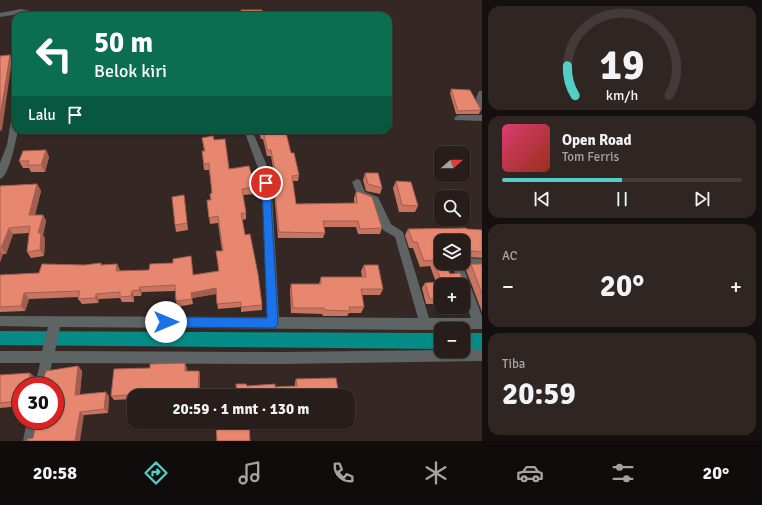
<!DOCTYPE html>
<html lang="id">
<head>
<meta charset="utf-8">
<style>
	:root { --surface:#271d1b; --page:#2f2624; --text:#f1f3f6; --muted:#a4a2a3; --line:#433b3a; --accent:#54cdc7 }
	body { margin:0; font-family:Signika,sans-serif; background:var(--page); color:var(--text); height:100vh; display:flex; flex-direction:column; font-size:15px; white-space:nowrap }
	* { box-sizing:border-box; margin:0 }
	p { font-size:13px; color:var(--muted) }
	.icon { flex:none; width:22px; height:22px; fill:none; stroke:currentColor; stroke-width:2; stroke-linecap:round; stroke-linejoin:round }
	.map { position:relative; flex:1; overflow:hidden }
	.drawer { display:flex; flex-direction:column; gap:6px; padding:6px; background:#15100f; width:280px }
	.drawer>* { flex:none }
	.banner { position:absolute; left:12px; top:12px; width:380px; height:122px; border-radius:12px; box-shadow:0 1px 3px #0004,0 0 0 1px var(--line); background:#0b6e4f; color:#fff; overflow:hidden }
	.needle { width:26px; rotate:70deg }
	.buttons { position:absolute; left:434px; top:146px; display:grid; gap:8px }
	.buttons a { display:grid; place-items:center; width:36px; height:36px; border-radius:8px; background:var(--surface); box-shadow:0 1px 3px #0004,0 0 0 1px var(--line); font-size:20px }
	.speed { position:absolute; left:12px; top:377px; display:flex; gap:8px; font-size:20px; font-weight:700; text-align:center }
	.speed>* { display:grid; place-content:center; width:52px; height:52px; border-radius:50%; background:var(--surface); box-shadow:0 1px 3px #0004,0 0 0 1px var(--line); line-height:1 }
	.speed .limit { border:6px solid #d22; background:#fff; color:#111 }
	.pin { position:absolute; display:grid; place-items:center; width:34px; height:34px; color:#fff; margin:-17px; border:2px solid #fff; border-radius:50%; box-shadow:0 1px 4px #0007 }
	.me { position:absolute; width:44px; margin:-22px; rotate:90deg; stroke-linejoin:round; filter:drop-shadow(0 0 3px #0008) }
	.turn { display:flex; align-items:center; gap:14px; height:84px; padding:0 16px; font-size:18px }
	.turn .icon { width:52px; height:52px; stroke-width:2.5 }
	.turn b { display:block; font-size:28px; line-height:34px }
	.then { display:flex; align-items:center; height:38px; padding:0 16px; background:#0003; gap:8px; font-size:15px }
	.big { font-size:30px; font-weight:700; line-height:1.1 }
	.drawer .widget { flex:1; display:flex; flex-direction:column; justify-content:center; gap:6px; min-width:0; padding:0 14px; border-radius:12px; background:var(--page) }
	.drawer .dial { align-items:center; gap:0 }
	.dial svg { height:104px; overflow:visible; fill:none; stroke:var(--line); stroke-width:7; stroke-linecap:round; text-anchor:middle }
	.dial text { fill:var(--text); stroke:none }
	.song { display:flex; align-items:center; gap:12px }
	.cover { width:48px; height:48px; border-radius:6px; background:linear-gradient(135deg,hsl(340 70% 55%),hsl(10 70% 35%)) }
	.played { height:4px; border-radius:2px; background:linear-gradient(90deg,var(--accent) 50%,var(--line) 50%) }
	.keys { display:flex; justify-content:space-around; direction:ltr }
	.heat { display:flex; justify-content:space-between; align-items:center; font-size:22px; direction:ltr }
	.trip { position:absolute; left:127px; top:389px; width:228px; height:40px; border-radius:12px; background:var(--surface); box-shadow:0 1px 3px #0004,0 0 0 1px var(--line); font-weight:700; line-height:40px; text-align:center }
	.tab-bar { display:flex; height:64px; justify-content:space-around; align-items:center; background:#100c0b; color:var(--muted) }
	.tab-bar .icon { width:28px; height:28px }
	.tab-bar .current { color:var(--accent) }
	.tab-bar b { font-size:18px; color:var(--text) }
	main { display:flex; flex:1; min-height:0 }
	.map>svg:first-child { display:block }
</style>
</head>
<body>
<main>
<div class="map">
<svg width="482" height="441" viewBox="0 0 482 441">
	<rect width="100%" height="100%" fill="#342724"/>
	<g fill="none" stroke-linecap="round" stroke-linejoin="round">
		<!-- canal -->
		<g fill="#058c86" fill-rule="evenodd">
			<path d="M0,331L441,333V349L0,345Z"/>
			<rect x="463" y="333" width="19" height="16"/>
		</g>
		<!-- minor -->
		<g fill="#5d6463" fill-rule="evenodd">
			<path d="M21,9L30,11L31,16H25V13L0,17V13Z"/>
			<path d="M479,91H482V110L478,107L476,98Z"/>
			<path d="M16,111V130H18C16,140 9,177 0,179V163L7,145L12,114Z"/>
			<path d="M458,115H482V121L455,120L454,118Z"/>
			<path d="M244,130H252L269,171L272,194L279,317L418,318L395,237L383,230L371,202L358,197L352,182L357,179L360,180L365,192L378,197L391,224L403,232L429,318H471L463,296V285H459L453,268L456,263H463V260L469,258L482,259V269L469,268L464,269L482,316V329L425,330L60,327L55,351L282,352L441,350V351H463V349H482V361L282,364L52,363L47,386H35L40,363H0V351H42L48,327L0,326V316L267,317L262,194L259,171Z"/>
			<path d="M27,420H41L37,441H23Z"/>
		</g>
	</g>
	<!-- wall -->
	<g fill="#c77460">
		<path d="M451,89L481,110L479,114H456L450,93Z"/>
		<path d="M258,130H275V133L291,153L299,175L298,181H292L296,204L354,203V198L356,192L382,228L380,234H358L356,227H324L325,233L323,238H278L274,191V185H276L271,156H267L263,139H261Z"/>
		<path d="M202,138L214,140L229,169L255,187V194L243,195L246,213V219L242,220L245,235L262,305V310L241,312V307L218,309L216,294L192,298L193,304L177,307L176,301L175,291L142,292L141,296H134V302H122L120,298L99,299L98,303L82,304L78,299L79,297L29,299L25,311L0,312V275L39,273L85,265L101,263V265L117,264L120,271L194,275L218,271L222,251L218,223L210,224L207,200H211L210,194L212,193L209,170H204L202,151H204Z"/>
		<path d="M46,150L49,157L45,172H31L29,168H23L19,161Z"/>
		<path d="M365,173L382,188L380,194L366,191L363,180Z"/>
		<path d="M396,181L418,206L415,212H399L393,188Z"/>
		<path d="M37,184L41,191L35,215H43L46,221L43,235L45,239L44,256L31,258L27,252L29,233L13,234L6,254H3L0,262V186Z"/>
		<path d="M185,202L188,230L176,232L175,225Z"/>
		<path d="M408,229L482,230V258L469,257L463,258V241H441V263H445L441,285V304H426L422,288L425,283L436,282L430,266L420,267L413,248H409L405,235Z"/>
		<path d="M471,264H482V312L466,270Z"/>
		<path d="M364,265L383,289L380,295H362L364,307L361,313H349L347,316H323L322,314L291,313L290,290L291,284H319L321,277H362L361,271Z"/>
		<path d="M463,297H468L464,303H463Z"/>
		<path d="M78,366L82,371L80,394L109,396L108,413L84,415L33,438L55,420L21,386V406L0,408V375L35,377L34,383H42Z"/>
		<path d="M187,368L186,371H199L200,375V396H134V399L114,400L111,396Z"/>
		<path d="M296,379L339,396L247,386L275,387L295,386V383Z"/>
		<path d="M164,422H210V428L166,430L164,427Z"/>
		<path d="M238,422H298V423L296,426L280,427V422L249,424Z"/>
		<path d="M321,422H341L322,423Z"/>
	</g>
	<!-- shaded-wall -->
	<g fill="#a25e4e">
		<path d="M10,55L12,60L2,130L0,131V117Z"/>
		<path d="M46,150L49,157L45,172L41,165Z"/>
		<path d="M37,184L41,191L33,222L29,215Z"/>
		<path d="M43,215L46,221L43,235L45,239L44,256L40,250L38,233Z"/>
		<path d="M9,228L13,234L6,254L1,248Z"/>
		<path d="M0,249L3,254L0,262Z"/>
		<path d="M473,251L469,257L463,258L467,253Z"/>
		<path d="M117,264L120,270L119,277L116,271Z"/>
		<path d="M140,287L142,292L141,296L139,290Z"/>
		<path d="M216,288V294L192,298L193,304L191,293Z"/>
		<path d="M132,291L134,296V302L131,296Z"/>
		<path d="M24,293L29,299L25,311L21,306Z"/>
		<path d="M96,294L99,299L98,303L95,298Z"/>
		<path d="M185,363L187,368L186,375L185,371Z"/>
		<path d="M78,366L82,371L79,399L75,395Z"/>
		<path d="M199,371L200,375V396H198Z"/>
		<path d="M30,373L35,377L34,386L29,383Z"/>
		<path d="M106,392L109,396L108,413L104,409Z"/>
		<path d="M80,412L84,415L80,441H75Z"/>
	</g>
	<!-- building -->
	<g fill="#e78770" stroke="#a25e4e">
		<path d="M241,10H262L263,16H218L217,14L241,12Z"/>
		<path d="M10,55L0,117V56Z"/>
		<path d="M451,89L470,90L481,110L458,111Z"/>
		<path d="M260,130H275V133H286L291,153H294L299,175L292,176L296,204L357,203L356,192H359L372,197L382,228L360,229L358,221H323L325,233L279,232L274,185H278L271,150H267L264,133H261Z"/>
		<path d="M213,136L214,140L225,139L229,169L249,166L255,187L242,189L246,213H241L245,235L250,234L258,274L262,305L241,307V302L217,304L216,288L191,293L192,299L176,301L175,285L140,287L139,290L132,291L131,296L120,297V292L96,294L95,298L78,299L80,291L24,293L21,306L0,307V275L39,273L42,264L85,265L101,263V265L117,264L116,271L149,270L150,264L173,263V259L191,256L193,275L219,271L216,251H223L218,216L209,218L207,200H211L210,194L212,193L209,163L204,164L202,151H205L202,138Z"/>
		<path d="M46,150L41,165H27L29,161H19L23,151Z"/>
		<path d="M365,173H378L382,188L368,184Z"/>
		<path d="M396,181L411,182L418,206L402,205Z"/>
		<path d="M37,184L29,215H43L38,233H41L40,250L27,252L30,226L9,228L1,248H0V186Z"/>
		<path d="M184,195L187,223L175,225L172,197Z"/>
		<path d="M466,228L467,229L482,230V252L473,251L467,253L465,256L463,251V241H441V247H439L441,253V263H445L450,274L460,273L463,281H466V291L468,297H463V285H441V298L430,299L425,283L442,282L433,260L424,261L417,242H413L408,229Z"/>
		<path d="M471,264H482V294Z"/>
		<path d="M364,265H378L383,289H361L364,307H349L350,311L324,310V308H293L291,284H321V277H366Z"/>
		<path d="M185,363V371H199L198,396H147V394L111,396L114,369L150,368V364Z"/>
		<path d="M78,366L75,395L106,392L104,409L80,412L75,441H27V439L33,438L37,420H55V386H21V401L0,403V375L30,373L29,383H42L46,371Z"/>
		<path d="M336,378L339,396H237L236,384H246L247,386L275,384V387L297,386L296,379Z"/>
		<path d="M164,422H209V425L164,427Z"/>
		<path d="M238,422H249L250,441H217L216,424L238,423Z"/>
		<path d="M281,422H298V423L281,424Z"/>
	</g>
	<!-- route -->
	<path fill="#1a73e8" stroke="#114b97" d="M266,179L270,183L278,323L276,327L273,328L166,327L162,326L161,322L162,319L166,317L267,318L262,183Z"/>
</svg>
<div class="buttons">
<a><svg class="needle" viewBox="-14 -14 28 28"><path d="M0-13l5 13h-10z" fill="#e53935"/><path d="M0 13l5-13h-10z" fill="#a4a2a3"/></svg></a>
<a><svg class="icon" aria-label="search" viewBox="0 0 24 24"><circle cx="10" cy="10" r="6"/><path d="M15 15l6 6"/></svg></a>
<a><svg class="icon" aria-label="layers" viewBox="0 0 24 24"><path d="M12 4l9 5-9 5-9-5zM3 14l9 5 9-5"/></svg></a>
<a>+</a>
<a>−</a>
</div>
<div class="speed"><div class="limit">30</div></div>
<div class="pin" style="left:266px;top:183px;background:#d93025"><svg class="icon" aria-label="arrive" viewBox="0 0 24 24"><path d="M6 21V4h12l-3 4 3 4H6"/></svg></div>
<svg class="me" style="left:166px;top:322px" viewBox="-20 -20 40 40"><circle r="19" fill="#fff"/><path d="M0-13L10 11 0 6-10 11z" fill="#1a73e8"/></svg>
<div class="trip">20:59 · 1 mnt · 130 m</div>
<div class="banner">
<div class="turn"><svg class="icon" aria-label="left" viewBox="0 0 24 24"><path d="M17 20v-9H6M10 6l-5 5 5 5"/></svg><div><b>50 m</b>Belok kiri</div></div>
<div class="then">Lalu<svg class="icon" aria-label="arrive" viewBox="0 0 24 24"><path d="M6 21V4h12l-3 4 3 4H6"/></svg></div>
</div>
</div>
<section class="drawer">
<div class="widget dial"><svg viewBox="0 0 100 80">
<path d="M14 69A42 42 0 1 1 86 69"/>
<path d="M14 69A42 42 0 0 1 8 46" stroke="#54cdc7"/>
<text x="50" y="56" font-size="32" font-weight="700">19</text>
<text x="50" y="72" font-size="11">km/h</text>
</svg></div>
<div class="widget">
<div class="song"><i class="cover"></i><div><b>Open Road</b><p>Tom Ferris</p></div></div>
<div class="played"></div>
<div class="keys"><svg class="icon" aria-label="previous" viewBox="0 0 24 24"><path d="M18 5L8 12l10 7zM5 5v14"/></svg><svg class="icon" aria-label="pause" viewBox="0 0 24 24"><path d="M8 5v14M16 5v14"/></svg><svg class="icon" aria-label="next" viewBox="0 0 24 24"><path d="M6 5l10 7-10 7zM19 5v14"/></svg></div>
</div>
<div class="widget"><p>AC</p>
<div class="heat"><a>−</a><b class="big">20°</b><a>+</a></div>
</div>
<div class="widget"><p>Tiba</p><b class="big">20:59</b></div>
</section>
</main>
<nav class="tab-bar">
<b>20:58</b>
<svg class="icon current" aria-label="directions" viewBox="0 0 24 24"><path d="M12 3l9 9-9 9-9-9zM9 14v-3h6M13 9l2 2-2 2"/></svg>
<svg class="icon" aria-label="music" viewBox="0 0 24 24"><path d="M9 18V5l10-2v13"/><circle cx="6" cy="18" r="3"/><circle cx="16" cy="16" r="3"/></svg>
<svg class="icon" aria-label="phone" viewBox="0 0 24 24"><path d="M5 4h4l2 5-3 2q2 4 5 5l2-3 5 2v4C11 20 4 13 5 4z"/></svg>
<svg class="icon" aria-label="climate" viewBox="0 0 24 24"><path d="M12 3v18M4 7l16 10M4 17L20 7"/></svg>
<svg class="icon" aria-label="car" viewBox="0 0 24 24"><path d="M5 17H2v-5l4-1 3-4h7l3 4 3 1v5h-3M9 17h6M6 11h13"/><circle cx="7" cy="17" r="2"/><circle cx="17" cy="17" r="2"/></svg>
<svg class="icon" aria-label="filters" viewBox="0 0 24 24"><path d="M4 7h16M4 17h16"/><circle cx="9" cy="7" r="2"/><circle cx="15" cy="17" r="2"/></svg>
<b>20°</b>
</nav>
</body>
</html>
